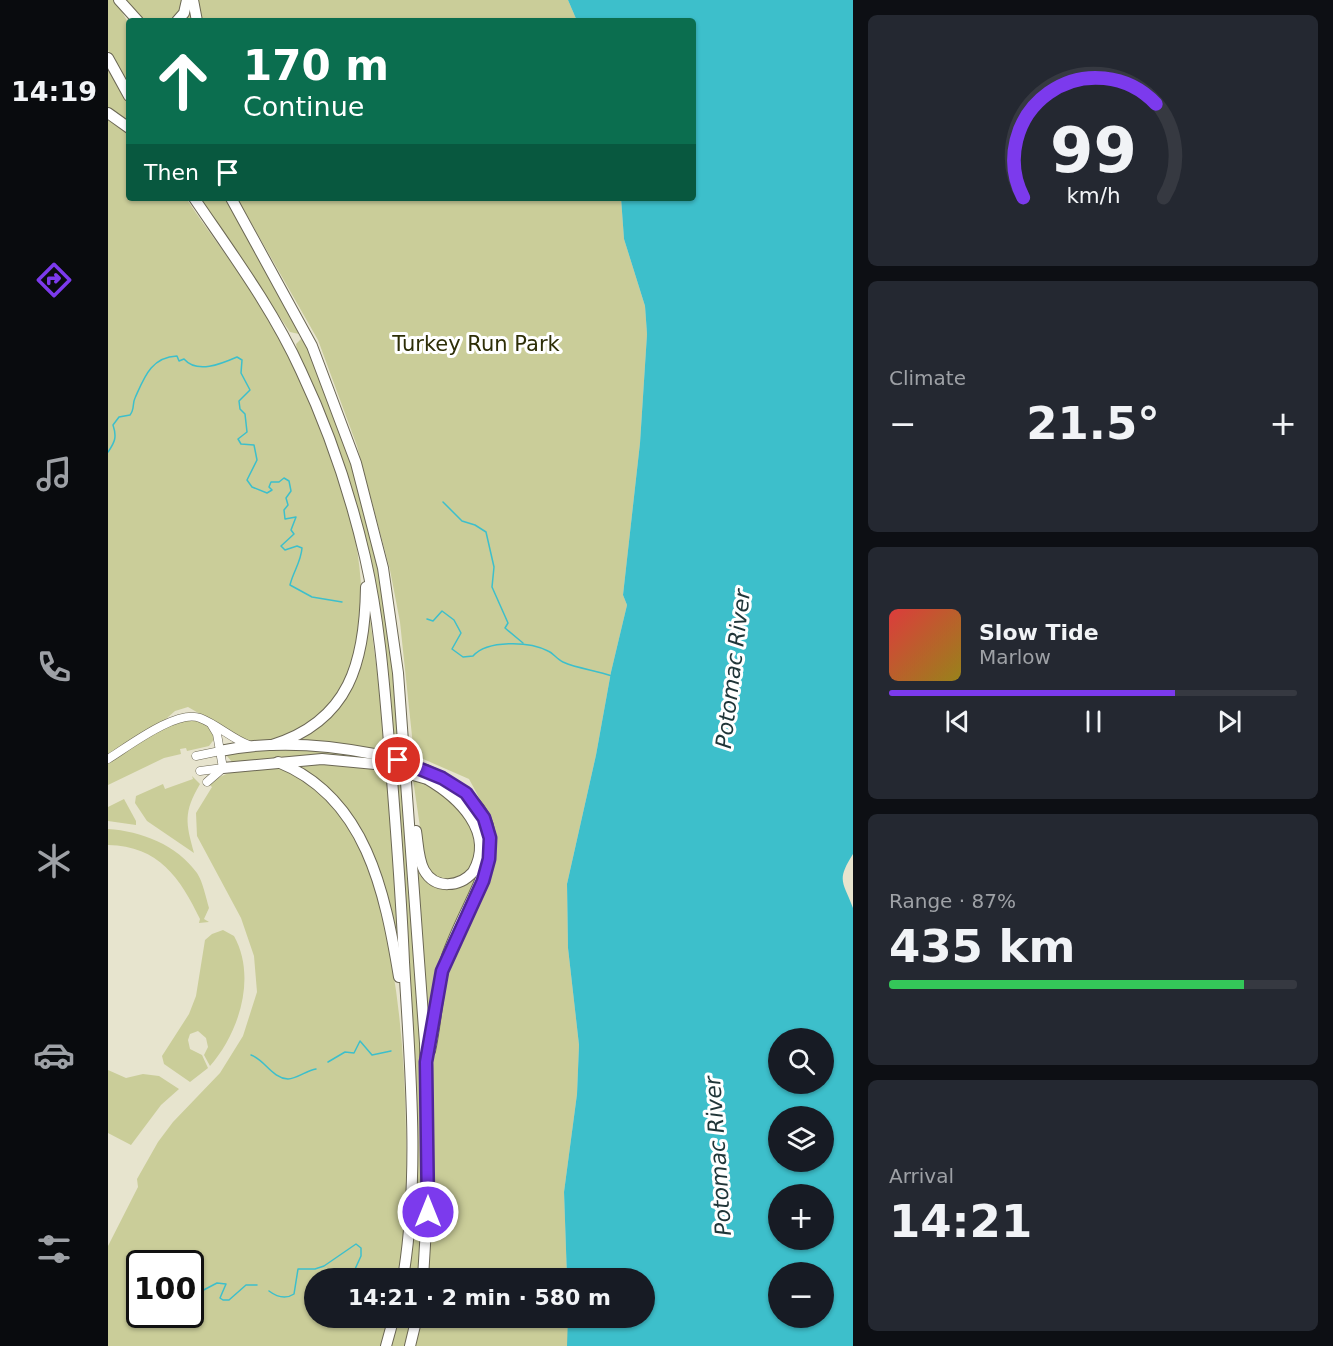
<!DOCTYPE html>
<html lang="en">
<head>
<meta charset="utf-8">
<style>
	:root { --surface:#171b24; --page:#242831; --text:#f1f3f6; --muted:#9ea1a6; --line:#363941; --accent:#7c3aed }
	body { margin:0; font-family:"DejaVu Sans",sans-serif; background:var(--page); color:var(--text); height:100vh; display:flex; flex-direction:column; font-size:22px; white-space:nowrap }
	* { box-sizing:border-box; margin:0 }
	p { font-size:20px; color:var(--muted) }
	.icon { flex:none; width:33px; height:33px; fill:none; stroke:currentColor; stroke-width:2; stroke-linecap:round; stroke-linejoin:round }
	.map { position:relative; flex:1; overflow:hidden }
	.side { display:flex; flex-direction:column; gap:15px; padding:15px; background:#0d0f14; width:480px }
	.side>* { flex:none }
	.banner { position:absolute; left:18px; top:18px; width:570px; height:183px; border-radius:6px; box-shadow:0 2px 4px #0004; background:#0b6e4f; color:#fff; overflow:hidden }
	.buttons { position:absolute; left:660px; top:1028px; display:grid; gap:12px }
	.buttons a { display:grid; place-items:center; width:66px; height:66px; border-radius:50%; background:var(--surface); box-shadow:0 2px 4px #0004; font-size:30px }
	.speed { position:absolute; left:18px; top:1250px; display:flex; gap:12px; font-size:30px; font-weight:700; text-align:center }
	.speed>* { display:grid; place-content:center; width:78px; height:78px; border-radius:50%; background:var(--surface); box-shadow:0 2px 4px #0004; line-height:1 }
	.speed .limit { border:3px solid #111; border-radius:9px; background:#fff; color:#111 }
	.pin { position:absolute; display:grid; place-items:center; width:51px; height:51px; color:#fff; margin:-26px; border:3px solid #fff; border-radius:50%; box-shadow:0 2px 6px #0007 }
	.me { position:absolute; width:66px; margin:-33px; rotate:0deg; stroke-linejoin:round; filter:drop-shadow(0 0 4px #0008) }
	.turn { display:flex; align-items:center; gap:21px; height:126px; padding:0 18px; font-size:27px }
	.turn .icon { width:78px; height:78px; stroke-width:2.5 }
	.turn b { display:block; font-size:42px; line-height:51px }
	.then { display:flex; align-items:center; height:57px; padding:0 18px; background:#0003; gap:12px; font-size:22px }
	.big { font-size:45px; font-weight:700; line-height:1.1 }
	.side .tile { flex:1; display:flex; flex-direction:column; justify-content:center; gap:9px; min-width:0; padding:0 21px; border-radius:9px; background:var(--page) }
	.side .dial { align-items:center; gap:0 }
	.dial svg { height:156px; overflow:visible; fill:none; stroke:var(--line); stroke-width:7; stroke-linecap:round; text-anchor:middle }
	.dial text { fill:var(--text); stroke:none }
	.song { display:flex; align-items:center; gap:18px }
	.cover { width:72px; height:72px; border-radius:9px; background:linear-gradient(135deg,hsl(0 70% 55%),hsl(50 70% 35%)) }
	.played { height:6px; border-radius:3px; background:linear-gradient(90deg,var(--accent) 70%,var(--line) 70%) }
	.keys { display:flex; justify-content:space-around; direction:ltr }
	.heat { display:flex; justify-content:space-between; align-items:center; font-size:33px; direction:ltr }
	.charge { height:9px; border-radius:4px; background:linear-gradient(90deg,#34c759 87%,var(--line) 0) }
	.trip { position:absolute; left:196px; top:1268px; width:351px; height:60px; border-radius:30px; background:var(--surface); box-shadow:0 2px 4px #0004; font-weight:700; line-height:60px; text-align:center }
	main { display:flex; flex:1; min-height:0 }
	.menu { display:flex; flex-direction:column; width:108px; justify-content:space-around; align-items:center; background:#090b0e; color:var(--muted) }
	.menu .icon { width:42px; height:42px }
	.menu .on { color:var(--accent) }
	.menu b { font-size:27px; color:var(--text) }
	.map>svg:first-child { display:block }
</style>
</head>
<body>
<main>
<nav class="menu">
<b>14:19</b>
<svg class="icon on" aria-label="directions" viewBox="0 0 24 24"><path d="M12 3l9 9-9 9-9-9zM9 14v-3h6M13 9l2 2-2 2"/></svg>
<svg class="icon" aria-label="music" viewBox="0 0 24 24"><path d="M9 18V5l10-2v13"/><circle cx="6" cy="18" r="3"/><circle cx="16" cy="16" r="3"/></svg>
<svg class="icon" aria-label="phone" viewBox="0 0 24 24"><path d="M5 4h4l2 5-3 2q2 4 5 5l2-3 5 2v4C11 20 4 13 5 4z"/></svg>
<svg class="icon" aria-label="climate" viewBox="0 0 24 24"><path d="M12 3v18M4 7l16 10M4 17L20 7"/></svg>
<svg class="icon" aria-label="car" viewBox="0 0 24 24"><path d="M5 17H2v-5l4-1 3-4h7l3 4 3 1v5h-3M9 17h6M6 11h13"/><circle cx="7" cy="17" r="2"/><circle cx="17" cy="17" r="2"/></svg>
<svg class="icon" aria-label="filters" viewBox="0 0 24 24"><path d="M4 7h16M4 17h16"/><circle cx="9" cy="7" r="2"/><circle cx="15" cy="17" r="2"/></svg>
</nav>
<div class="map">
<svg width="745" height="1346" viewBox="0 0 745 1346">
	<rect width="100%" height="100%" fill="#e7e4ce"/>
	<!-- green -->
	<g fill="#cacd99" fill-rule="evenodd">
		<path d="M0,0H7L21,24V90L0,50Z"/>
		<path d="M18,0H460L469,21H39L33,19Z"/>
		<path d="M0,65L21,103V123L0,109Z"/>
		<path d="M0,115L21,132V198H78C102,235 130,269 153,306C209,398 287,575 238,681C234,690 226,699 220,707C203,730 165,748 136,739L80,707L67,711L51,725L0,756Z"/>
		<path d="M90,198H118L191,334L182,332Z"/>
		<path d="M129,198H513L516,239L537,306L539,334L532,443L515,595L519,605L503,672L488,755L459,884L460,948L471,1045L469,1094L456,1192L459,1278H319C322,1177 318,1073 337,974C344,934 386,889 386,852C385,825 374,802 361,779L306,755L292,622L282,570L249,446L210,340Z"/>
		<path d="M193,339H196C226,411 255,484 270,561C290,664 293,772 301,876C311,1011 320,1143 312,1278H297L301,1257L299,953L258,549L189,351L188,344Z"/>
		<path d="M261,611L280,754L183,742C197,736 212,729 222,717C240,695 252,639 261,611Z"/>
		<path d="M87,718L103,728L107,738L101,746L79,751L78,748L72,749L73,754L56,758L0,785V762C26,746 57,720 87,718Z"/>
		<path d="M202,749L265,758V760L212,755L124,762L119,756L124,752Z"/>
		<path d="M245,763L281,772L294,964C273,881 268,812 187,764Z"/>
		<path d="M170,765C204,786 230,800 250,837C262,860 268,890 274,915C291,987 297,1059 298,1133C299,1182 299,1230 290,1278H207V1317H282L274,1346H0V1246L30,1187L29,1179L50,1142L65,1122L112,1073L135,1036L149,992L146,956L133,918L89,836L88,813L104,787L101,784C122,768 144,768 170,765ZM32,1263H82V1314H32Z"/>
		<path d="M84,776L92,784C75,813 78,823 86,853L39,821L27,803L28,796L55,784L57,789L85,779Z"/>
		<path d="M305,779L341,797L362,822L367,848L362,872L352,880L328,879L318,868Z"/>
		<path d="M342,786L370,814L376,829L378,860L359,904L321,1029L307,836L320,880L362,879L372,839Z"/>
		<path d="M16,799L28,821V825L0,821V807Z"/>
		<path d="M0,829C33,831 69,845 89,873C95,882 98,898 101,908L96,919L101,922L91,923L92,919C72,878 51,846 0,845Z"/>
		<path d="M115,930L126,936C149,977 131,1033 102,1066L96,1055L100,1047L98,1038L90,1031L82,1034L80,1040L82,1049L94,1055L100,1068L82,1082L56,1064L54,1056L81,1014L88,996L97,940L104,934Z"/>
		<path d="M0,1070L18,1078L35,1074L51,1076L71,1089L53,1105L23,1145L0,1133Z"/>
		<path d="M289,1317H304L297,1346H281Z"/>
		<path d="M311,1317H461L460,1346H304Z"/>
	</g>
	<!-- water -->
	<path fill="#3dbfcb" fill-rule="evenodd" d="M460,0H745V854C728,881 735,881 745,908V1346H459L460,1317H537V1278H459L456,1192L469,1094L471,1045L460,948L459,884L488,755L503,672L519,605L515,595L532,443L539,334L537,306L516,239L513,198H585V21H469ZM670,1038H716V1083H670ZM670,1116H716V1161H670ZM670,1194H716V1239H670ZM670,1272H716V1317H670Z"/>
	<g fill="none" stroke-linecap="round" stroke-linejoin="round">
		<!-- stream -->
		<g stroke="#3dbfcb" stroke-width="1.5">
			<path d="M0,452C7,442 9,437 5,425L11,417L22,415C27,409 24,404 27,398C36,378 43,357 69,356L71,361L76,359C89,374 113,364 129,357L134,360L133,373L142,390L131,401L132,409L137,414L139,432L130,439L133,444L146,445L149,460L139,480L144,487L159,493L164,490L161,487L163,482H171L176,478L181,481L183,491L178,498L180,505L176,510L177,519L188,517L183,530L186,534L173,546L177,550L189,546L194,548C193,562 185,572 182,585L204,597L234,602"/>
			<path d="M335,502L354,521L367,525L378,532L386,567L384,587L400,623L397,628L415,643"/>
			<path d="M319,619L325,621L334,611L346,620L353,633L344,649L355,657L365,656C379,640 421,641 440,651C445,653 449,659 455,662C470,669 488,670 504,676"/>
			<path d="M143,1055C157,1060 164,1078 180,1079C189,1079 199,1070 208,1069"/>
			<path d="M220,1062L237,1052L246,1053L252,1041L264,1055L283,1051"/>
			<path d="M29,1278L32,1279"/>
			<path d="M161,1291C169,1297 177,1300 186,1294L190,1269H207L216,1266L248,1244L253,1248V1256L243,1278"/>
			<path d="M68,1314L69,1322C77,1325 82,1322 88,1316L86,1295L109,1283L118,1284L112,1298L115,1300H121L138,1285H149"/>
		</g>
		<!-- minor casing -->
		<g stroke="#6b6754" stroke-width="9">
			<g id="minor">
				<path d="M103,724L109,734L115,768"/>
				<path d="M88,756L112,751"/>
				<path d="M0,759C21,746 69,709 92,718C110,725 124,739 141,745"/>
				<path d="M92,771L115,768"/>
				<path d="M99,782L114,769"/>
			</g>
		</g>
		<!-- highway casing -->
		<g stroke="#6b6754" stroke-width="12">
			<g id="highway">
				<path d="M11,0L30,21"/>
				<path d="M85,0L89,21"/>
				<path d="M69,21L76,13L79,0"/>
				<path d="M0,58L21,96"/>
				<path d="M0,113L21,128"/>
				<path d="M86,198C124,254 165,309 193,371C221,430 242,493 257,557C271,618 276,681 281,742C287,815 293,889 296,962C302,1066 312,1175 295,1278"/>
				<path d="M123,198L204,346L248,463L275,568L290,673L317,1043L320,1195L315,1278"/>
				<path d="M164,745C242,721 257,661 258,587"/>
				<path d="M112,751C161,741 216,744 266,754"/>
				<path d="M170,762C258,797 277,892 291,977"/>
				<path d="M115,768L214,759L267,764"/>
				<path d="M318,770C430,822 367,876 339,956C329,987 329,1019 322,1051"/>
				<path d="M308,831C310,843 310,859 316,870C327,890 352,887 365,872C388,832 350,797 319,779"/>
				<path d="M278,1346L286,1317"/>
				<path d="M302,1346L309,1317"/>
			</g>
		</g>
		<!-- minor -->
		<use href="#minor" stroke="#fff" stroke-width="8"/>
		<!-- highway -->
		<use href="#highway" stroke="#fff" stroke-width="10"/>
		<!-- highway-bridge casing -->
		<g stroke="#6b6754" stroke-width="12" stroke-linecap="butt">
			<g id="highway-bridge">
				<path d="M266,754L318,770"/>
				<path d="M267,764L319,779"/>
			</g>
		</g>
		<!-- highway-bridge -->
		<use href="#highway-bridge" stroke="#fff" stroke-width="10"/>
	</g>
	<g fill="none" stroke-linecap="round" stroke-linejoin="round">
		<!-- route casing -->
		<g stroke="#51269a" stroke-width="15">
			<path id="route" d="M290,760L334,778L358,793L376,818L382,838L381,859L375,881L334,971L318,1062L320,1212"/>
		</g>
		<!-- route -->
		<use href="#route" stroke="#7c3aed" stroke-width="10"/>
	</g>
	<g text-anchor="middle" dominant-baseline="central" stroke-width="6" stroke-linejoin="round" paint-order="stroke">
		<!-- park labels -->
		<g font-size="21" fill="#2d2e07" stroke="#fff">
			<text x="368" y="344">Turkey Run Park</text>
		</g>
		<!-- water labels -->
		<g font-size="22" font-style="italic" fill="#1f3538" stroke="#fff">
			<text transform="translate(625 669) rotate(-83)">Potomac River</text>
			<text transform="translate(610 1156) rotate(-94)">Potomac River</text>
		</g>
	</g>
</svg>
<div class="buttons">
<a><svg class="icon" aria-label="search" viewBox="0 0 24 24"><circle cx="10" cy="10" r="6"/><path d="M15 15l6 6"/></svg></a>
<a><svg class="icon" aria-label="layers" viewBox="0 0 24 24"><path d="M12 4l9 5-9 5-9-5zM3 14l9 5 9-5"/></svg></a>
<a>+</a>
<a>−</a>
</div>
<div class="speed"><div class="limit">100</div></div>
<div class="pin" style="left:290px;top:760px;background:#d93025"><svg class="icon" aria-label="arrive" viewBox="0 0 24 24"><path d="M6 21V4h12l-3 4 3 4H6"/></svg></div>
<svg class="me" style="left:320px;top:1212px" viewBox="-20 -20 40 40"><circle r="17" fill="#7c3aed" stroke="#fff" stroke-width="3"/><path d="M0-11L8 9 0 5-8 9z" fill="#fff"/></svg>
<div class="trip">14:21 · 2 min · 580 m</div>
<div class="banner">
<div class="turn"><svg class="icon" aria-label="ahead" viewBox="0 0 24 24"><path d="M12 20V5M6 11l6-6 6 6"/></svg><div><b>170 m</b>Continue</div></div>
<div class="then">Then<svg class="icon" aria-label="arrive" viewBox="0 0 24 24"><path d="M6 21V4h12l-3 4 3 4H6"/></svg></div>
</div>
</div>
<section class="side">
<div class="tile dial"><svg viewBox="0 0 100 80">
<path d="M14 69A42 42 0 1 1 86 69"/>
<path d="M14 69A42 42 0 0 1 82 21" stroke="#7c3aed"/>
<text x="50" y="56" font-size="32" font-weight="700">99</text>
<text x="50" y="72" font-size="11">km/h</text>
</svg></div>
<div class="tile"><p>Climate</p>
<div class="heat"><a>−</a><b class="big">21.5°</b><a>+</a></div>
</div>
<div class="tile">
<div class="song"><i class="cover"></i><div><b>Slow Tide</b><p>Marlow</p></div></div>
<div class="played"></div>
<div class="keys"><svg class="icon" aria-label="previous" viewBox="0 0 24 24"><path d="M18 5L8 12l10 7zM5 5v14"/></svg><svg class="icon" aria-label="pause" viewBox="0 0 24 24"><path d="M8 5v14M16 5v14"/></svg><svg class="icon" aria-label="next" viewBox="0 0 24 24"><path d="M6 5l10 7-10 7zM19 5v14"/></svg></div>
</div>
<div class="tile"><p>Range · 87%</p><b class="big">435 km</b><div class="charge"></div></div>
<div class="tile"><p>Arrival</p><b class="big">14:21</b></div>
</section>
</main>
</body>
</html>
